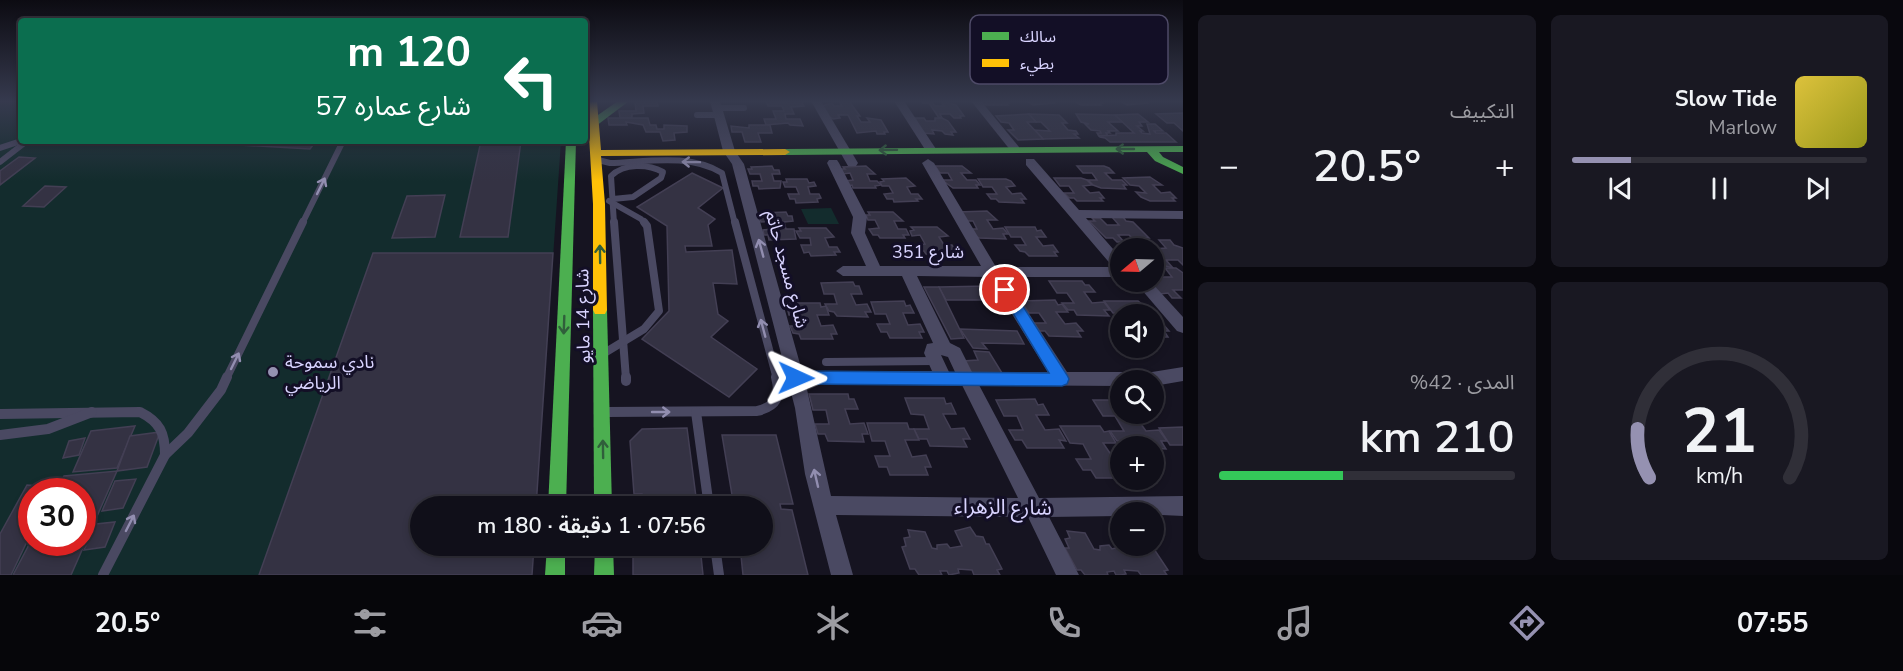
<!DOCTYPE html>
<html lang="ar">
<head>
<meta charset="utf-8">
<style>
	:root { --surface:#100f19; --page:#191822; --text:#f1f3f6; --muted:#9c9ca2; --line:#302f38; --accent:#9591b1 }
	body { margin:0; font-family:"Nunito Sans","Noto Sans Arabic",sans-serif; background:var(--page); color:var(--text); direction:rtl; height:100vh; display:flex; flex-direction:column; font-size:22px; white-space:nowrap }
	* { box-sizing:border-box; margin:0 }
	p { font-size:20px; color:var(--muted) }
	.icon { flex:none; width:33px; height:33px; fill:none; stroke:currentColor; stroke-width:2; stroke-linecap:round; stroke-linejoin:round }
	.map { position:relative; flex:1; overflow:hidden; direction:ltr }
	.sheet { display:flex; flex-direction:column; gap:15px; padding:15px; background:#09080e; width:720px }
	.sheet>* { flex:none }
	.hud { position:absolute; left:18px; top:18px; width:570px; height:126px; border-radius:6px; box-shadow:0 3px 9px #0003,0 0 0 2px var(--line); direction:rtl; background:#0b6e4f; color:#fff; overflow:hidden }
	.needle { width:39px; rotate:251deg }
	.fabs { position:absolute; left:1110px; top:238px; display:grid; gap:12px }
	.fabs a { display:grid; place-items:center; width:54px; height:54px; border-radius:50%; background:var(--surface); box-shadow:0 3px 9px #0003,0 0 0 2px var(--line); font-size:30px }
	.speed { position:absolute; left:18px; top:478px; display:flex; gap:12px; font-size:30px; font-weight:700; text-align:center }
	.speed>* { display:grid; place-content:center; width:78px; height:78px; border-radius:50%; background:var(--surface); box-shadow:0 3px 9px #0003,0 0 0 2px var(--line); line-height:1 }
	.speed .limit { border:9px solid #d22; background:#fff; color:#111 }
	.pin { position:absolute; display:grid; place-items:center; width:51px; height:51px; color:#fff; margin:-26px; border:3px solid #fff; border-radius:50%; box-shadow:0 2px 6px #0007 }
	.me { position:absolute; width:66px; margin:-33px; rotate:91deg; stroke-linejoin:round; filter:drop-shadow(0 0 4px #0008) }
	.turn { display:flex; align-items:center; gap:21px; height:126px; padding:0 18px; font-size:27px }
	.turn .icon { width:78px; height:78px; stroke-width:2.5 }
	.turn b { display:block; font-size:42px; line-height:51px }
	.big { font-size:45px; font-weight:600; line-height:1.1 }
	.sheet .widget { flex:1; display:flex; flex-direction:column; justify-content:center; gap:9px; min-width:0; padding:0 21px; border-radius:9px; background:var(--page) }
	.sheet .dial { align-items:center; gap:0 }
	.dial svg { height:156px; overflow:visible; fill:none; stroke:var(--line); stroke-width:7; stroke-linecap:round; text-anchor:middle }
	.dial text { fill:var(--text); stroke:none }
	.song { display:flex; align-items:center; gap:18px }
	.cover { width:72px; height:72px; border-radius:9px; background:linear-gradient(135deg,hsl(50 70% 55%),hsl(60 70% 35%)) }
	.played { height:6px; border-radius:3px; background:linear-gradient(90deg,var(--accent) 20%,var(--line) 20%) }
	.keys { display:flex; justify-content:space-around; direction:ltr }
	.heat { display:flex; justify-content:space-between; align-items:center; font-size:33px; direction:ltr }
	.charge { height:9px; border-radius:4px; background:linear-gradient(90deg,#34c759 42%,var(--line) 0) }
	.sheet .tiles { flex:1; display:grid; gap:15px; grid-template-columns:repeat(2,1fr) }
	.trip { position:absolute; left:410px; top:496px; width:363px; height:60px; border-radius:30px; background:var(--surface); box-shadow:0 3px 9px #0003,0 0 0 2px var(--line); font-weight:600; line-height:60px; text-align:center; direction:rtl }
	.menu { display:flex; height:96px; justify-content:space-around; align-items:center; background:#06060a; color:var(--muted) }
	.menu .icon { width:42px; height:42px }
	.menu .selected { color:var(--accent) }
	.menu b { font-size:27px; color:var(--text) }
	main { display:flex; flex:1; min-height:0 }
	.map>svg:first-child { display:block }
</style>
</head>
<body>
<main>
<section class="sheet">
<div class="tiles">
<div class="widget">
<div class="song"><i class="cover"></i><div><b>Slow Tide</b><p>Marlow</p></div></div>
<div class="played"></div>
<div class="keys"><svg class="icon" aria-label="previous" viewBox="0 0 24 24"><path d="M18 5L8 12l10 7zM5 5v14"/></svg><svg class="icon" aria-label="pause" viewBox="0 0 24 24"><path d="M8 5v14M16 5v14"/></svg><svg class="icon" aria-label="next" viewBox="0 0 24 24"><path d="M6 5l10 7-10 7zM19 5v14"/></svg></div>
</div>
<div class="widget"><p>التكييف</p>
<div class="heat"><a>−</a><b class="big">20.5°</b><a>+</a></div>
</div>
<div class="widget dial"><svg viewBox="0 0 100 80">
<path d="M14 69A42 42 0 1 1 86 69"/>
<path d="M14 69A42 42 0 0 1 8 44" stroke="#9591b1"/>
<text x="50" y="56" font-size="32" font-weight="700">21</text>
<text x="50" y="72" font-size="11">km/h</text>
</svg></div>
<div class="widget"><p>المدى · 42%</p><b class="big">210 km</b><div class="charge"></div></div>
</div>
</section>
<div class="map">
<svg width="1183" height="575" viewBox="0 0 1183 575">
	<rect width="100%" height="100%" fill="#161421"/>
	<!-- green -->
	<g fill="#132c2d" fill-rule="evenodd">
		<path d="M0,101H21V141H561L536,507H420V546L532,575H0ZM32,492H82V543H32Z"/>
		<path d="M831,208L839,224H808L801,209Z"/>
	</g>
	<!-- building -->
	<g fill="#343243" stroke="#433f54" stroke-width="1.5">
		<path d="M635,101H657L658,106H643L644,113L632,114V118H620L619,111H636Z"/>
		<path d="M759,101H758H775L777,103H784L783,101H801L804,106L791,107L794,114H785L786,119H800L803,126L790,125L788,123L766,125L764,119H776L773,111H784L782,106H768L766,101Z"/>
		<path d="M839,101H849L860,116H857L861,122H870L867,118L881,120L888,132H884L885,134H877L876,131L857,133L848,115H838L840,118L833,119L828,116L822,106L832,103L834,106H842Z"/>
		<path d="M921,101H933H931L935,106H944L942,103H949L956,105L964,116H960L961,118H954L950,114H940L942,118H939L929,103H923Z"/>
		<path d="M979,101H1007L1009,103H1006L1008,105H986Z"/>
		<path d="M1027,101H1053L1055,103L1033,105Z"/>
		<path d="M1074,101H1100L1103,103L1100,104L1101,105H1081Z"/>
		<path d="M1120,101H1146L1148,103L1127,105Z"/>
		<path d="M1183,113V131L1174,123H1167L1156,114Z"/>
		<path d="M1029,114L1059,115L1067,123H1062L1068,130L1076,131L1078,134H1074L1079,138L1043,139L1035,130L1050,131L1041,122H1036Z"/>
		<path d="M1029,114L1036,122H1027L1043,139L1018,140L1008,130H1014L1009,123L1001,122L996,116Z"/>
		<path d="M1076,114L1115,115L1123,122H1108L1118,131H1108L1110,133H1106L1108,136H1099L1097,133H1101L1100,131L1091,130L1085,124H1089L1081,122Z"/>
		<path d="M1138,114L1148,122H1139L1142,126H1137L1143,131H1140L1142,133L1150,134L1147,124H1155L1163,131H1154L1156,133H1166L1176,142H1110L1105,138L1100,137L1099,136L1116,135V133H1134L1115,115Z"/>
		<path d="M608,118H648L650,125H656L657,129H664V125L687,126V132L674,133L675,140L663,141L660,132H646L643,125L626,122L627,125H609Z"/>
		<path d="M915,118H924L926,121H935V118H942L948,121L956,132H951L953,135L945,134L942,131L932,130L934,134L922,133Z"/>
		<path d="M749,125H770L772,133H758L761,142H745L742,132H732L731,126L749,128Z"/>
		<path d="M226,141H316L310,149L223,144Z"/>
		<path d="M481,141H521L508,237H460Z"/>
		<path d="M19,157L35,158L0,185V171Z"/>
		<path d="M772,166L774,170H779L780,174H772L774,181H781L780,188L759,189L758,186H753L752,181H762L760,174H750L748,169H752L751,167Z"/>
		<path d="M866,166L875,174H867L870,181H877L881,185L875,186L876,188H853L852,185L847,186L844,181L853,180L850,173L843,174L841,169H845L843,167Z"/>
		<path d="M935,166H962L971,173H961L967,180H976L980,185H976L978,188H953L942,180H952L948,173H940Z"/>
		<path d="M1077,166H1104L1109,168L1114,173H1105L1112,180H1122L1127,185H1123L1126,189L1101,188L1093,185L1088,180H1097L1092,173H1083Z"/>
		<path d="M692,173L723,188L698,208L715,219L708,225L712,246H685L686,252L732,250L737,284L713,283L718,314L728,321L711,337L757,369L729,397L642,339L669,311L667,226L637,207Z"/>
		<path d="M1150,177L1162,185H1153L1161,193L1170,192L1176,198H1172L1175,201H1150L1141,197L1136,192L1146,193L1139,186L1130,185L1123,178Z"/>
		<path d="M906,178L915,186L907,187L911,194H918L922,199H916L918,201L894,202L893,199H887L884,194L893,193L889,186H882L880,182L884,181L882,179Z"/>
		<path d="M1054,178H1081L1087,180L1092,185L1083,186L1090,193L1099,192L1104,198H1100L1103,201H1077L1074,198H1069L1064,193H1074L1069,186H1060Z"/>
		<path d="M786,179H807L809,183L814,182L816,186L808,187L810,194H819L821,198L817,199L818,202L796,203L795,199H790L788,194H799L796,187H785L783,182H787Z"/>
		<path d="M978,179H1006L1011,181L1015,186L1006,187L1012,194L1021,193L1026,199H1021L1024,203L999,202L996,199H991L987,194H997L992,187H983Z"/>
		<path d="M45,186L66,187L44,207L23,206Z"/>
		<path d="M445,195L435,237L392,238L407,196Z"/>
		<path d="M987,211L997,220H987L993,229L1003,228L1008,234H1003L1006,239L979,238L968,229H977L973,221H963L958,212Z"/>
		<path d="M786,212L788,216H792L793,221L784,222L786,229H794L796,239L769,240L768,235H764L763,230L773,229L771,221L761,222L759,215L762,216L761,213Z"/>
		<path d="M868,212H893L903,221H894L898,229H906L909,235H903L905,238H880L878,235H873L869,229L879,228L875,220H868L866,215H870Z"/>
		<path d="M1112,217H1123L1126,221L1133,222L1149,238H1143L1146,241H1135L1129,235H1118L1124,242H1117L1113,238H1106L1089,221H1095L1092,218H1100L1107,225H1119Z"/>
		<path d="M911,227H937L948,236L939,237L944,245H952L956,251H950L952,254H926L924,251H919L915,245L925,244L920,235L912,236L910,231L914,230Z"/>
		<path d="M1005,227H1035L1037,231L1041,230L1046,237H1036L1043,246L1053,245L1058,252H1054L1057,256H1029L1025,252L1020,251L1015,245H1026L1021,237H1011Z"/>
		<path d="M799,228H826L834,237L825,238L829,247H837L840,252H834L836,255L811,256L809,252L804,253L801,245H811L810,238H800L796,231H801Z"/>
		<path d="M1159,240H1170L1174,245L1183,248V265L1178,260H1166L1173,268L1154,263V249H1139L1135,245H1141L1138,241H1146L1153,249L1166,248Z"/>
		<path d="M373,253H553L536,507H420V546H534L532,575H259Z"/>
		<path d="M1165,268H1176L1183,273V290H1173L1181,298H1172L1168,293L1160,294L1149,282H1154V271L1159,277H1172Z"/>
		<path d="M1049,281H1082L1085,285H1089L1095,292H1084L1092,303L1104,302L1110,310H1104L1109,316L1077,315L1074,310H1068L1062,303H1074L1067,293H1057Z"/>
		<path d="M853,282L855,286H859L862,294H851L856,305L867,304L871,312H865L868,317L837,316L834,312L829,311L825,304H837L834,294H824L821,283Z"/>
		<path d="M989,286L998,300H946L939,287Z"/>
		<path d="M924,287H939L964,338L951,339Z"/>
		<path d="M1055,300L1058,305L1062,304L1068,312H1056L1065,324L1076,323L1083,331H1077L1081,337L1049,336L1045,331H1039L1033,323H1046L1039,313H1029L1021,301Z"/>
		<path d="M904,301L906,306L910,305L914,313H903L908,325L920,324L924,332H919L922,338H890L887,332H881L877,324H890L886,314H875L871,302Z"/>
		<path d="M1104,301H1138L1152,312L1141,313L1143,315L1113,313Z"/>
		<path d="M786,303H820L821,307L826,306L829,315H817L821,326L833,325L837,334H831L833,339H801L799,334L793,333L790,326H803L800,315H789Z"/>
		<path d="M1162,323L1169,331H1164L1168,337H1154V324Z"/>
		<path d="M960,329L1017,331L1024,344L982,343L987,349L973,348Z"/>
		<path d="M974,351L989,352L1002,373H968L963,361L978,360Z"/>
		<path d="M809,394H848L849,399H854L858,409H845L850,424L864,423L868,434H862L864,442L828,441L825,434H818L815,424H829L826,410H813Z"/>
		<path d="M905,398H944L946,404L951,403L956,414H943L951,429L964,428L970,439H963L967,447L930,446L927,439H919L914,429H929L924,415L911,414Z"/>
		<path d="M1035,399L1038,405L1043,404L1049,415H1036L1045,430L1059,429L1066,441L1059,440L1064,448H1027L1022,440H1015L1009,430H1023L1017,416H1004L996,400Z"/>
		<path d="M1093,400H1120V414H1146L1148,416H1135L1146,431L1159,430L1167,441H1161L1166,449L1128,447L1124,441H1117L1110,431H1124L1115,416H1103Z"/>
		<path d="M867,423H907L909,429H914L919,440H905L912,457L926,455L931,467H925L928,475H890L887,467H879L875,456H890L885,441H872Z"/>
		<path d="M135,426L117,468L73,472L91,431Z"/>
		<path d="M1060,426H1100L1104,432L1109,431L1116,443H1103L1114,459H1120V478H1096L1091,470H1083L1076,459H1091L1083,444L1070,443Z"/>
		<path d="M1183,427V445H1170L1159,428Z"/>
		<path d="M687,428L696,497H683L682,504L697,507H634V503H643L642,494H634L630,441L642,429Z"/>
		<path d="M160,432L147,467L117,471L130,436Z"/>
		<path d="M722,435H776L793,504H780L781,509L792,510L808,575H743L740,546H762V507H734Z"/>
		<path d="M85,438L79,455L63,458L69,441Z"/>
		<path d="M117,471L71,575H13L32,539V543H82V492H56L64,476Z"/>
		<path d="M136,479L123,508L102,511L115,481Z"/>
		<path d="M27,485L52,487L50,492H32V531L11,575H0V534Z"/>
		<path d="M115,522L105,547L84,550L96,524Z"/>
		<path d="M970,527L976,536L983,537L986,544H989L1002,569L997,570L1000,575H974L972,570L958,569L959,573L949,575L947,571H940L942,575H919L915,569H910L902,547L906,546L904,538L910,537L908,530L925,532L932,548L937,549V545L947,544L950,548L962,546L955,531Z"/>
		<path d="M1067,531L1085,533L1094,549L1100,550V546L1109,545L1112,549L1123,546H1152L1168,570L1164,571L1167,575H1141L1138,571L1124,570L1126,574L1121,575H1116L1114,571L1107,572L1108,575H1085L1081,570H1077L1065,548H1069L1065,539L1070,538Z"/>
		<path d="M633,546H700L703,575H633Z"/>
	</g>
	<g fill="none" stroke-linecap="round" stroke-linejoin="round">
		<!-- lane-far2 -->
		<g stroke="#4a4962" stroke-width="6">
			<path d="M717,108H744"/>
			<path d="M697,115H719"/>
			<path d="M0,148L21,141"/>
			<path d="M598,160L610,163C646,162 689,153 722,173L735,224"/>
			<path d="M0,162L27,141"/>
			<path d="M613,199L633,197L661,178L663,172C648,164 624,163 611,176L614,224"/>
			<path d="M609,201L641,219L645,224"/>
			<path d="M302,224L343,141"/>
		</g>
		<!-- lane-far1 -->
		<g stroke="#4a4962" stroke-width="8">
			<path d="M614,222L626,379"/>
			<path d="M735,222L777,379"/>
			<path d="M606,352L644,329L659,311L647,226L644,222"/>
			<path d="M826,362L936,361"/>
			<path d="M226,379L303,222"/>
		</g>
		<!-- lane -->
		<g stroke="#4a4962" stroke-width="10">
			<path d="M626,377V381"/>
			<path d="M607,412L757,411C777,406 781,397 776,377"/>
			<path d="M696,412L709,507"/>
			<path d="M0,414L140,412C160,422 165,433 165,455"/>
			<path d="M0,435L48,429L92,412"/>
			<path d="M715,546L719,575"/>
			<path d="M103,575L165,455L188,433L221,390L227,377"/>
		</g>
		<!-- street -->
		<g fill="#4a4962" fill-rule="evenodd">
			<path d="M710,101H720L735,151L744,164L802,371H932L924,353L927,344L933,343L902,276H843L836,271L843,266H866L851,233L853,217L827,163L829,160H837L839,163L867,217L865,233L880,266H981L922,163L928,159L934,163L996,267H1113L1026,165V159H1034L1079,210L1183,211V219L1086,218L1120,257V277H1005L1067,372H1152L1183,367V381L1154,386V381H1120V386L979,385L1039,498L1183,496V516L1120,513V516L1049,517L1079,575H1056L1028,517L836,515L853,575H831L805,474L795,408L732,164L723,151ZM917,276L989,277L1048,372H972L960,348L950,343ZM941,355L948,357L955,372H949ZM806,385H962L1018,498L831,496Z"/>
			<path d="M811,101H821L858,163L856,166H848Z"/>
			<path d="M894,101H904L936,149L934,151H926Z"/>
			<path d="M971,101H981L1019,147V151H1011Z"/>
			<path d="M1135,282H1151L1183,317V333L1177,331Z"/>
		</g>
		<!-- fast -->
		<g fill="#4caf50" fill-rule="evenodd">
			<path d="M618,101H629L596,126H588V122Z"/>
			<path d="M566,141H576L566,507H548Z"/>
			<path d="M1183,146V152H1159L1163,157L1183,167V174L1155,161L1147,152L785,155L780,152L785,149Z"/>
			<path d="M600,305L605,306L607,310L612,507H594L593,310L595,306Z"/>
			<path d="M547,546H565V575H545Z"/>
			<path d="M595,546H613L614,575H594Z"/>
		</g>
		<!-- slow -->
		<path fill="#ffc107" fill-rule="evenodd" d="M587,101H597L601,150L785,149L790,152L785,155L601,156L605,204L607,310L605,314H595L593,310V204Z"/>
	</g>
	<!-- one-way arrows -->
	<defs><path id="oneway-shaft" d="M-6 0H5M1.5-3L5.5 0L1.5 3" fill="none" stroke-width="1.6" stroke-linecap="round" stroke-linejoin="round" transform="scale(1.5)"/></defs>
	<g stroke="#305f3b">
		<use href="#oneway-shaft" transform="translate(1125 149) rotate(180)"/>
		<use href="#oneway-shaft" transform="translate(888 150) rotate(179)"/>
		<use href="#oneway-shaft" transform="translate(600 254) rotate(-91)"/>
		<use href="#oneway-shaft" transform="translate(564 325) rotate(92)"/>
		<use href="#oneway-shaft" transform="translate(603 449) rotate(-91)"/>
	</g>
	<g stroke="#928eb0">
		<use href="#oneway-shaft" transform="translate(691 162) rotate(-179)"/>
		<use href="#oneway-shaft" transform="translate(321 186) rotate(-64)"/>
		<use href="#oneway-shaft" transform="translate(761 248) rotate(-105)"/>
		<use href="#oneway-shaft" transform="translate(763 328) rotate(-105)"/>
		<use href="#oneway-shaft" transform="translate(235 361) rotate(-64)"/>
		<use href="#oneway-shaft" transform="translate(661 412)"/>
		<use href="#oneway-shaft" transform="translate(816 478) rotate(-103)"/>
		<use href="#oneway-shaft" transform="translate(130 523) rotate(-63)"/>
	</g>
	<!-- sky -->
	<linearGradient id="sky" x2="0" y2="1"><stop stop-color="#0c0b12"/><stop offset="0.56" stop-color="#363a4e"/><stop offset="1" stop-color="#363a4e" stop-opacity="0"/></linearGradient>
	<rect width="1183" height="181" fill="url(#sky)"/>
	<!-- route -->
	<path fill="#1a73e8" stroke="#114b97" stroke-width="1.5" d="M1005,285L1010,286L1067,375L1069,379L1067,384L1062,386L796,384L791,382L789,378L791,373L796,371L1049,373L999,290Z"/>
	<!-- markers -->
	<circle fill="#9591b1" stroke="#130f26" stroke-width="2" cx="273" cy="372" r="6"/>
	<g text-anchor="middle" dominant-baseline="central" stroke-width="6" stroke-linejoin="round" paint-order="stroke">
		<!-- street labels -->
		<g font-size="18" fill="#d9d4ff" stroke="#130f26">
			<text x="928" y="252">شارع 351</text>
			<text transform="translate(787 269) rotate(75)">شارع مسجد حاتم</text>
			<text transform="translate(583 316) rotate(-91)">شارع 14 مايو</text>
		</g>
		<!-- poi labels -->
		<g font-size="18" fill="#d9d4ff" stroke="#130f26" text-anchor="start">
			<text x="285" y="362">نادي سموحة<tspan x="285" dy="21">الرياضي</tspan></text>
		</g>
		<!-- near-street labels -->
		<g font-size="21" fill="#d9d4ff" stroke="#130f26">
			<text transform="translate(1003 507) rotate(1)">شارع الزهراء</text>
		</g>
	</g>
	<!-- legend -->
	<rect x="970" y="15" width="198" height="69" rx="9" fill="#130f26" stroke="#4e4a67" stroke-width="1.5"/>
	<rect x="982" y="32" width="27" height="8" fill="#4caf50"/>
	<rect x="982" y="59" width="27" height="8" fill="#ffc107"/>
	<g font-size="16" fill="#d9d4ff">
		<text x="1020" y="42">سالك</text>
		<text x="1020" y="69">بطيء</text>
	</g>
</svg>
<div class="fabs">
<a><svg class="needle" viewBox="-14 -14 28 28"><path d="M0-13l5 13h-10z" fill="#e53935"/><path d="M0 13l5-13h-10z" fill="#9c9ca2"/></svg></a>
<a><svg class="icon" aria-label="sound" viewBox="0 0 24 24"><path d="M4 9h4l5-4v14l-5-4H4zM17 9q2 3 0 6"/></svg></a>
<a><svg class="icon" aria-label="search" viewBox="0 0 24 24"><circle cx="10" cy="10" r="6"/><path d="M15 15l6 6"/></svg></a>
<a>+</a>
<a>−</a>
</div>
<div class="speed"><div class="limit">30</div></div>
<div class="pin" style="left:1005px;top:290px;background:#d93025"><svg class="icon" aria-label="arrive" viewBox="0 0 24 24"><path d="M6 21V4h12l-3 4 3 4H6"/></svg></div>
<svg class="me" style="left:796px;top:378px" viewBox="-20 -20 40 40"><path d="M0-17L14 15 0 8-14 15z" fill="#1a73e8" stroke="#fff" stroke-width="4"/></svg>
<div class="trip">07:56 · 1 دقيقة · 180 m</div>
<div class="hud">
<div class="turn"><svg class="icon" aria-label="left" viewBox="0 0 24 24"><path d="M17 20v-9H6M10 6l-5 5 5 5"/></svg><div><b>120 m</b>شارع عماره 57</div></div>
</div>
</div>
</main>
<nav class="menu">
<b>07:55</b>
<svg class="icon selected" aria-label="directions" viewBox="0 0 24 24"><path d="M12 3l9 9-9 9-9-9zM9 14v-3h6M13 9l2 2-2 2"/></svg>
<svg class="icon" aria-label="music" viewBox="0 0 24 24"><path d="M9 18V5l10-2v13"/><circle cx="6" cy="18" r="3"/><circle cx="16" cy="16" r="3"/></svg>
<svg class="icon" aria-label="phone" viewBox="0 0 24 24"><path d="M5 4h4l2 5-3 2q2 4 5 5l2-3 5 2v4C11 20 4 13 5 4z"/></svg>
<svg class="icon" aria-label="climate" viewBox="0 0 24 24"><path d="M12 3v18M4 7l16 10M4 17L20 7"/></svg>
<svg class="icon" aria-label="car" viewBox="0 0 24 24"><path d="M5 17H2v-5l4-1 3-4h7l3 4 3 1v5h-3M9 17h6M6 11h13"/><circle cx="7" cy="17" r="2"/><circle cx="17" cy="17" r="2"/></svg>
<svg class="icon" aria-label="filters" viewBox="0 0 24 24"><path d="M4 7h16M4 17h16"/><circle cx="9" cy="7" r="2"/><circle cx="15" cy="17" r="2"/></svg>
<b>20.5°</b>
</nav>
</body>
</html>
